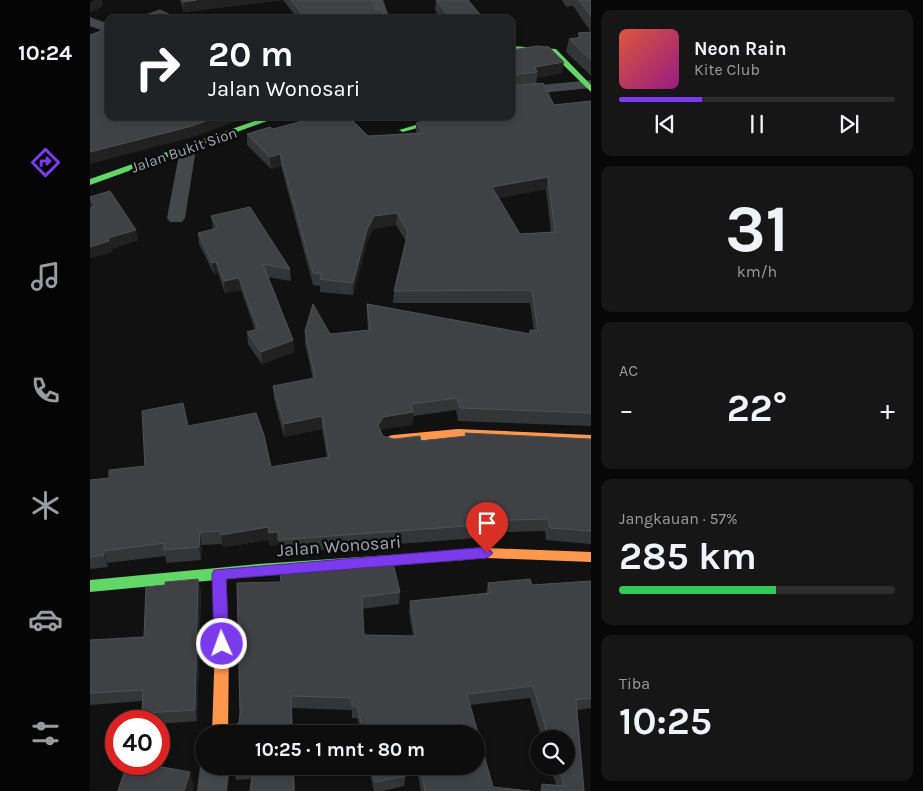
<!DOCTYPE html>
<html lang="id">
<head>
<meta charset="utf-8">
<style>
	:root { --surface:#0d0d0e; --page:#161617; --text:#f1f3f6; --muted:#9a9c9e; --line:#2d2d2e; --accent:#7c3aed }
	body { margin:0; font-family:Karla,sans-serif; background:var(--page); color:var(--text); height:100vh; display:flex; flex-direction:column; font-size:19px; white-space:nowrap }
	* { box-sizing:border-box; margin:0 }
	p { font-size:16px; color:var(--muted) }
	.icon { flex:none; width:28px; height:28px; fill:none; stroke:currentColor; stroke-width:2; stroke-linecap:round; stroke-linejoin:round }
	.map { position:relative; flex:1; overflow:hidden }
	.sheet { display:flex; flex-direction:column; gap:10px; padding:10px; background:#070708; width:332px }
	.sheet>* { flex:none }
	.banner { position:absolute; left:15px; top:15px; width:410px; height:105px; border-radius:10px; box-shadow:0 2px 8px #0003,0 0 0 1px var(--line); background:#202124; color:#fff; overflow:hidden }
	.buttons { position:absolute; left:440px; top:730px; display:grid; gap:10px }
	.buttons a { display:grid; place-items:center; width:45px; height:45px; border-radius:50%; background:var(--surface); box-shadow:0 2px 8px #0003,0 0 0 1px var(--line); font-size:25px }
	.speed { position:absolute; left:15px; top:710px; display:flex; gap:10px; font-size:25px; font-weight:700; text-align:center }
	.speed>* { display:grid; place-content:center; width:65px; height:65px; border-radius:50%; background:var(--surface); box-shadow:0 2px 8px #0003,0 0 0 1px var(--line); line-height:1 }
	.speed .limit { border:8px solid #d22; background:#fff; color:#111 }
	.pin { position:absolute; display:grid; place-items:center; width:42px; height:42px; color:#fff; margin:-51px -21px; border-radius:50% 50% 50% 0; rotate:-45deg; box-shadow:0 0 5px #0007 }
	.pin .icon { rotate:45deg }
	.me { position:absolute; width:55px; margin:-28px; rotate:358deg; stroke-linejoin:round; filter:drop-shadow(0 0 4px #0008) }
	.turn { display:flex; align-items:center; gap:18px; height:105px; padding:0 20px; font-size:22px }
	.turn .icon { width:65px; height:65px; stroke-width:2.5 }
	.turn b { display:block; font-size:35px; line-height:42px }
	.big { font-size:38px; font-weight:700; line-height:1.1 }
	.sheet .tile { flex:1; display:flex; flex-direction:column; justify-content:center; gap:8px; min-width:0; padding:0 18px; border-radius:10px; background:var(--page) }
	.sheet .dial { align-items:center; gap:0 }
	.dial b { font-size:65px; line-height:1 }
	.song { display:flex; align-items:center; gap:15px }
	.cover { width:60px; height:60px; border-radius:8px; background:linear-gradient(135deg,hsl(10 70% 55%),hsl(310 70% 35%)) }
	.played { height:5px; border-radius:2px; background:linear-gradient(90deg,var(--accent) 30%,var(--line) 30%) }
	.keys { display:flex; justify-content:space-around; direction:ltr }
	.heat { display:flex; justify-content:space-between; align-items:center; font-size:28px; direction:ltr }
	.charge { height:8px; border-radius:4px; background:linear-gradient(90deg,#34c759 57%,var(--line) 0) }
	.trip { position:absolute; left:105px; top:725px; width:290px; height:50px; border-radius:25px; background:var(--surface); box-shadow:0 2px 8px #0003,0 0 0 1px var(--line); font-weight:700; line-height:50px; text-align:center }
	main { display:flex; flex:1; min-height:0 }
	.dock { display:flex; flex-direction:column; width:90px; justify-content:space-around; align-items:center; background:#050506; color:var(--muted) }
	.dock .icon { width:35px; height:35px }
	.dock .active { color:var(--accent) }
	.dock b { font-size:22px; color:var(--text) }
	.map>svg:first-child { display:block }
</style>
</head>
<body>
<main>
<nav class="dock">
<b>10:24</b>
<svg class="icon active" aria-label="directions" viewBox="0 0 24 24"><path d="M12 3l9 9-9 9-9-9zM9 14v-3h6M13 9l2 2-2 2"/></svg>
<svg class="icon" aria-label="music" viewBox="0 0 24 24"><path d="M9 18V5l10-2v13"/><circle cx="6" cy="18" r="3"/><circle cx="16" cy="16" r="3"/></svg>
<svg class="icon" aria-label="phone" viewBox="0 0 24 24"><path d="M5 4h4l2 5-3 2q2 4 5 5l2-3 5 2v4C11 20 4 13 5 4z"/></svg>
<svg class="icon" aria-label="climate" viewBox="0 0 24 24"><path d="M12 3v18M4 7l16 10M4 17L20 7"/></svg>
<svg class="icon" aria-label="car" viewBox="0 0 24 24"><path d="M5 17H2v-5l4-1 3-4h7l3 4 3 1v5h-3M9 17h6M6 11h13"/><circle cx="7" cy="17" r="2"/><circle cx="17" cy="17" r="2"/></svg>
<svg class="icon" aria-label="filters" viewBox="0 0 24 24"><path d="M4 7h16M4 17h16"/><circle cx="9" cy="7" r="2"/><circle cx="15" cy="17" r="2"/></svg>
</nav>
<div class="map">
<svg width="501" height="791" viewBox="0 0 501 791">
	<rect width="100%" height="100%" fill="#111112"/>
	<g fill="none" stroke-linecap="round" stroke-linejoin="round">
		<!-- street -->
		<g fill="#46474a" fill-rule="evenodd">
			<path d="M281,0H293L300,19H287Z"/>
			<path d="M0,17L19,24V33L0,26Z"/>
			<path d="M501,80V88L421,96V88Z"/>
			<path d="M98,144L106,149L95,218L92,222H80L77,218L90,149Z"/>
			<path d="M114,758V766H140L137,791H107L110,766Z"/>
		</g>
		<!-- fast -->
		<g fill="#63d668" fill-rule="evenodd">
			<path d="M421,46L466,49L501,85V92L461,53L421,50Z"/>
			<path d="M179,116H191L0,185V179Z"/>
			<path d="M356,116H370L313,132L309,130Z"/>
			<path d="M374,550L379,551L381,555L379,559L374,560L168,576L0,592V580L168,564Z"/>
		</g>
		<!-- slow -->
		<g fill="#ff974d" fill-rule="evenodd">
			<path d="M368,429L501,435V443L368,437L303,443L299,442L297,439L299,436L303,435Z"/>
			<path d="M397,548L501,552V562L397,558L374,560L369,559L367,555L369,551Z"/>
			<path d="M129,568L134,570L136,574L139,644L138,734H122L125,644L122,574L124,570Z"/>
		</g>
	</g>
	<!-- wall -->
	<g fill="#343536" fill-rule="evenodd">
		<path d="M90,0H192L94,12Z"/>
		<path d="M193,0H282L285,9L296,19H208Z"/>
		<path d="M346,0L394,19H351L345,10Z"/>
		<path d="M472,0H501V32L483,6L476,7Z"/>
		<path d="M501,32V76L476,52L479,39L488,38V33Z"/>
		<path d="M421,50L472,73L447,78L446,84L427,86L464,105L501,101V426L368,421L366,410L323,416L322,425L292,429L291,432L293,436L304,439L331,441L375,436V433L501,439V544L456,540L455,531L388,533L387,538L189,553V544L180,546L179,540L133,547L132,544L112,545L111,560L77,563L75,556L17,563L18,567L0,569V480L19,478L55,466L98,426L181,467L237,458L232,429L194,437L184,399L183,386L223,379L215,344V331L240,334L278,330L277,317V304L439,334L440,330L444,331L440,303H303L304,291L316,241L306,225L283,229L277,242L263,295L230,292V286L223,285L191,166L181,169L157,145V134L183,129L278,136L326,133V123L421,116ZM456,189L461,232L430,234L409,198Z"/>
		<path d="M312,116H334L316,121Z"/>
		<path d="M0,197L48,240L21,249L22,252L0,258V208H1L0,201Z"/>
		<path d="M121,216L200,269L201,281L178,277L203,340L204,352L172,364L158,344L157,332L165,330L151,290L135,293L128,273L124,274L109,244L108,233L123,229Z"/>
		<path d="M108,579L111,591L107,721L69,724V721H54L52,713V701L0,705V640L54,637L75,585Z"/>
		<path d="M501,581V708L487,710L494,791H450L452,784L466,785L460,766H476V739H452L440,698L380,705L403,787L440,791H331L326,766H386V734H271L267,718H262V710L202,708L203,734H145L149,723L150,713L147,583L310,592L309,604L272,609L274,635L323,636L319,613L320,601L396,593L398,583L442,585Z"/>
		<path d="M144,766H204L205,791L161,779L146,780Z"/>
		<path d="M278,766H317L314,786L292,791H284Z"/>
	</g>
	<!-- shaded-wall -->
	<g fill="#212122">
		<path d="M5,0H12L13,6L0,13V3Z"/>
		<path d="M106,0H192L94,12L93,2Z"/>
		<path d="M474,62L472,73L447,78V72L445,67Z"/>
		<path d="M129,116H144L145,122L103,137L0,164V152Z"/>
		<path d="M316,116H334L316,121Z"/>
		<path d="M190,154L191,166L181,169L180,157Z"/>
		<path d="M458,177L456,189L401,200L402,187Z"/>
		<path d="M307,213L306,225L283,229L277,242L263,295V283L277,230L284,216Z"/>
		<path d="M46,230L48,240L21,249L22,252L0,258V247L18,238Z"/>
		<path d="M126,262L128,273L124,274L122,263Z"/>
		<path d="M149,278L151,290L135,293L134,281Z"/>
		<path d="M203,340L204,352L172,364L171,352Z"/>
		<path d="M323,412L322,425L292,429L287,438L288,426L293,417Z"/>
		<path d="M232,416V429L194,437V424Z"/>
		<path d="M178,527L179,540L133,547L131,535Z"/>
		<path d="M110,532L112,545L111,560L109,547Z"/>
		<path d="M188,532L189,544L180,546L179,533Z"/>
		<path d="M14,551L18,567L14,555Z"/>
		<path d="M108,579L111,591L107,721L105,710Z"/>
		<path d="M100,772L104,787L103,791H94Z"/>
	</g>
	<!-- building -->
	<g fill="#404144" stroke="#505155" fill-rule="evenodd">
		<path d="M92,0H106L93,2Z"/>
		<path d="M201,0H282L285,9L291,10L296,19H216Z"/>
		<path d="M346,0H378L394,19H361Z"/>
		<path d="M489,0H501V16Z"/>
		<path d="M70,10L89,19H45Z"/>
		<path d="M19,28V116H129L102,126L0,152V35Z"/>
		<path d="M501,32V60L479,39L492,37L488,33Z"/>
		<path d="M447,46L459,47L474,62L445,67L447,72L422,75L421,86L453,83L464,105L501,101V413L370,408L367,398L321,404L323,412L293,417L288,426L293,436L304,439L330,436L331,441L376,436L375,433L501,439V531L460,528L458,519L388,521L389,525L188,540V532L179,533L178,527L131,535L130,531L110,532L109,547L74,550V543L14,551V555L0,557V480L19,478V470L55,466L52,411L93,403L98,426L166,413L174,435L181,467L239,457L232,416L194,424L183,386L225,378L215,331L223,304L240,334L280,330L277,304L440,334V330L448,331L442,290L304,291L318,232L307,213L284,216L277,230L263,283L230,279L232,274L223,273L190,154L180,157L157,134L180,127L183,129L231,116H258L278,136L333,133L326,123L352,116H421V50ZM458,177L465,232L430,234L402,187Z"/>
		<path d="M20,191L46,230L18,238L19,241L0,247V208L5,206L0,198V197Z"/>
		<path d="M160,207L200,269L173,264L203,340L171,352L157,332L168,329L149,278L134,281L126,262L122,263L108,233L128,228L121,216Z"/>
		<path d="M303,563L310,592L272,597L274,635L326,636L320,601L400,593L398,583L440,579L442,585L501,581V698L486,700L494,791H452V784L474,786L468,766H476V739H459L443,686L377,694L403,787L440,791H335L330,766H386V734H274L267,706H262V698L201,696L202,734H145V725L149,723L150,713L147,583L191,582L190,572Z"/>
		<path d="M108,579L105,710L52,713L53,690L0,693V640L54,637L56,587L75,585V582Z"/>
		<path d="M37,764H55L100,772L94,791H28Z"/>
		<path d="M144,766H203L204,791H160L163,768L144,770Z"/>
		<path d="M281,766H317L315,776L285,782Z"/>
	</g>
	<!-- route -->
	<path fill="#7c3aed" stroke="#51269a" d="M397,547L403,553L397,558L136,579L139,644L137,648L132,650L127,648L124,644L122,574L124,570Z"/>
	<g text-anchor="middle" dominant-baseline="central" stroke-width="5" stroke-linejoin="round" paint-order="stroke">
		<!-- far-street labels -->
		<g font-size="15" fill="#a4a6b2" stroke="#0c0c0d">
			<text transform="translate(94 150) rotate(-19)">Jalan Bukit Sion</text>
		</g>
		<!-- street labels -->
		<g font-size="18" fill="#a4a6b2" stroke="#0c0c0d">
			<text transform="translate(249 546) rotate(-4)">Jalan Wonosari</text>
		</g>
	</g>
</svg>
<div class="buttons">
<a><svg class="icon" aria-label="search" viewBox="0 0 24 24"><circle cx="10" cy="10" r="6"/><path d="M15 15l6 6"/></svg></a>
</div>
<div class="speed"><div class="limit">40</div></div>
<div class="pin" style="left:397px;top:553px;background:#d93025"><svg class="icon" aria-label="arrive" viewBox="0 0 24 24"><path d="M6 21V4h12l-3 4 3 4H6"/></svg></div>
<svg class="me" style="left:132px;top:644px" viewBox="-20 -20 40 40"><circle r="17" fill="#7c3aed" stroke="#fff" stroke-width="3"/><path d="M0-11L8 9 0 5-8 9z" fill="#fff"/></svg>
<div class="trip">10:25 · 1 mnt · 80 m</div>
<div class="banner">
<div class="turn"><svg class="icon" aria-label="right" viewBox="0 0 24 24"><path d="M7 20v-9h11M14 6l5 5-5 5"/></svg><div><b>20 m</b>Jalan Wonosari</div></div>
</div>
</div>
<section class="sheet">
<div class="tile">
<div class="song"><i class="cover"></i><div><b>Neon Rain</b><p>Kite Club</p></div></div>
<div class="played"></div>
<div class="keys"><svg class="icon" aria-label="previous" viewBox="0 0 24 24"><path d="M18 5L8 12l10 7zM5 5v14"/></svg><svg class="icon" aria-label="pause" viewBox="0 0 24 24"><path d="M8 5v14M16 5v14"/></svg><svg class="icon" aria-label="next" viewBox="0 0 24 24"><path d="M6 5l10 7-10 7zM19 5v14"/></svg></div>
</div>
<div class="tile dial"><b>31</b><p>km/h</p></div>
<div class="tile"><p>AC</p>
<div class="heat"><a>−</a><b class="big">22°</b><a>+</a></div>
</div>
<div class="tile"><p>Jangkauan · 57%</p><b class="big">285 km</b><div class="charge"></div></div>
<div class="tile"><p>Tiba</p><b class="big">10:25</b></div>
</section>
</main>
</body>
</html>
